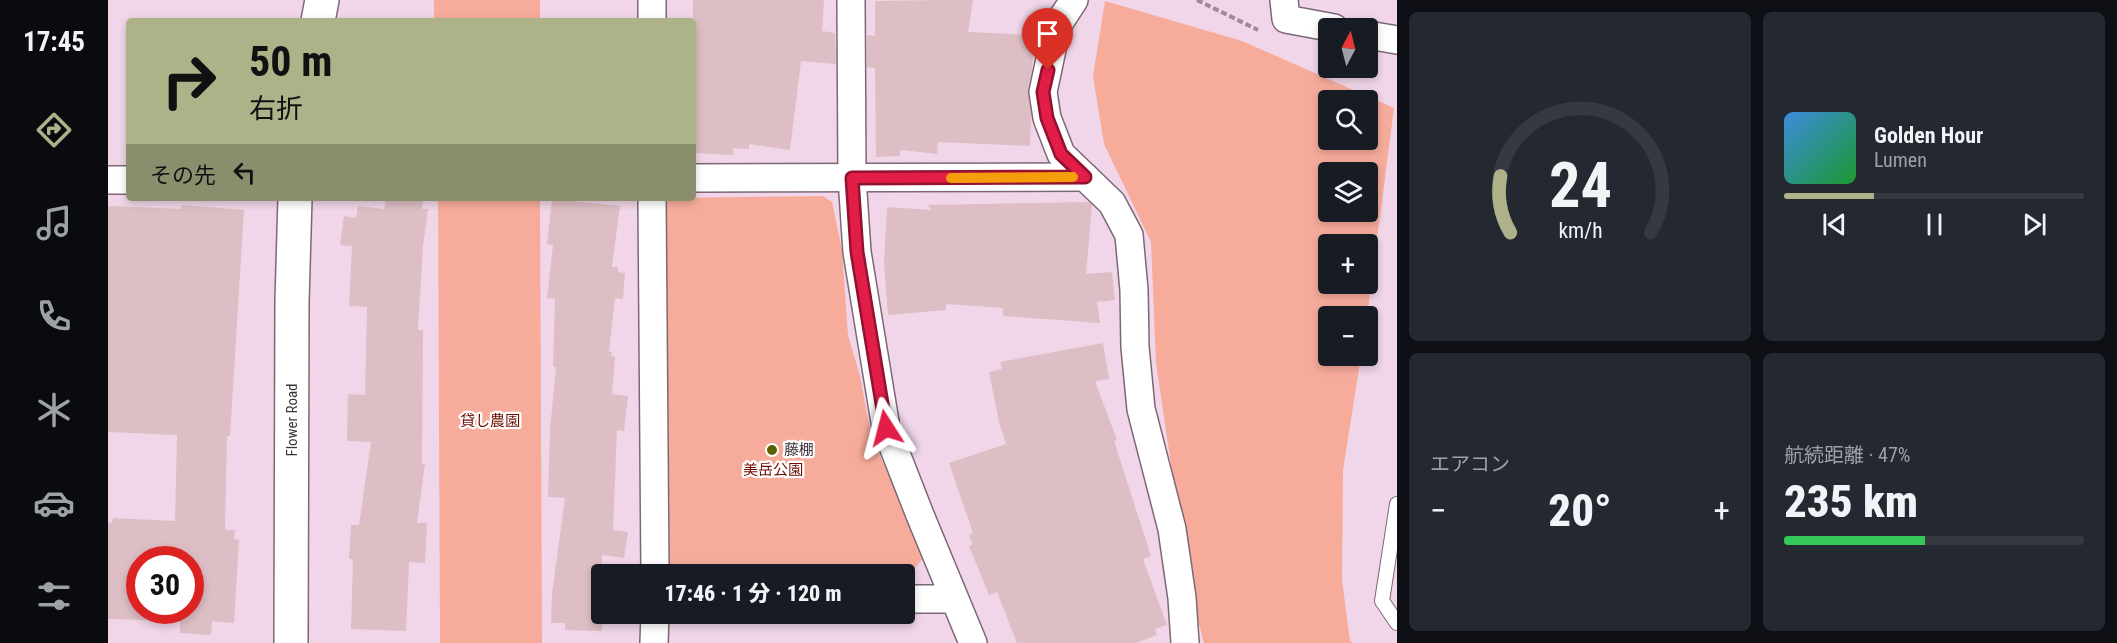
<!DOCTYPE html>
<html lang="ja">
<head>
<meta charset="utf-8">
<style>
	:root { --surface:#171b24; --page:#242831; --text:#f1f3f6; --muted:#9ea1a6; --line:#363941; --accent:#adb289 }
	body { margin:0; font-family:"Roboto Condensed","Noto Sans JP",sans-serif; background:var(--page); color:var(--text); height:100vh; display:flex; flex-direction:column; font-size:22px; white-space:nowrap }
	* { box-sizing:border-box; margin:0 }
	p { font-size:20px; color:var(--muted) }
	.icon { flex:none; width:33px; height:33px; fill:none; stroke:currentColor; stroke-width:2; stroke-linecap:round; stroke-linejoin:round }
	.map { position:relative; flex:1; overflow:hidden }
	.drawer { display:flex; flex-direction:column; gap:12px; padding:12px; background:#0d0f14; width:720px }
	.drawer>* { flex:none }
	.banner { position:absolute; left:18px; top:18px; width:570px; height:183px; border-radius:6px; box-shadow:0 3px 9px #0003; background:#adb289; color:#111; overflow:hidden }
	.needle { width:39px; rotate:7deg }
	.buttons { position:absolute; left:1210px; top:18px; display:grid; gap:12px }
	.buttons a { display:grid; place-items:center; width:60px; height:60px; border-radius:6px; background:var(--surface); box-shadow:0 3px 9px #0003; font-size:30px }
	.speed { position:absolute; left:18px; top:546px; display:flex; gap:12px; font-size:30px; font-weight:700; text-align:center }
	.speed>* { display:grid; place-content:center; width:78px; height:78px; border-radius:50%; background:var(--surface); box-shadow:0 3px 9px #0003; line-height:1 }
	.speed .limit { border:9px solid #d22; background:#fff; color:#111 }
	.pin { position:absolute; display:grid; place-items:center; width:51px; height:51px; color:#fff; margin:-62px -26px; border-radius:50% 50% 50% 0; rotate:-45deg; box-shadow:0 0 6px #0007 }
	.pin .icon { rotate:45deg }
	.me { position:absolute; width:66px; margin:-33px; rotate:351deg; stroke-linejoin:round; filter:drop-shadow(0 0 4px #0008) }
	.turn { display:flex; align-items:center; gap:21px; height:126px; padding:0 24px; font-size:27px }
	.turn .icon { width:78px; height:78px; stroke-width:2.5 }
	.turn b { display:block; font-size:42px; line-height:51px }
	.then { display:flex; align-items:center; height:57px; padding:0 24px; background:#0003; gap:12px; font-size:22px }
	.big { font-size:45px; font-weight:800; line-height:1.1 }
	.drawer .tile { flex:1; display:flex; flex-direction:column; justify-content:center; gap:9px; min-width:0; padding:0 21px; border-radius:9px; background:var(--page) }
	.drawer .dial { align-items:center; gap:0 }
	.dial svg { height:156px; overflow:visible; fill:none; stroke:var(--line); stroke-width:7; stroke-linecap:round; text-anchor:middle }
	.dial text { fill:var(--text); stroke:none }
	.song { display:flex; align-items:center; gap:18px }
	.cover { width:72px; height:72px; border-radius:9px; background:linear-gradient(135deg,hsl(210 70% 55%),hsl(130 70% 35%)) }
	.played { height:6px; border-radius:3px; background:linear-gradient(90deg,var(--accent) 30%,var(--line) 30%) }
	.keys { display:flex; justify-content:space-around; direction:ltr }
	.heat { display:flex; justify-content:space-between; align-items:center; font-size:33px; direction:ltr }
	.charge { height:9px; border-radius:4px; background:linear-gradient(90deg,#34c759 47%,var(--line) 0) }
	.drawer .tiles { flex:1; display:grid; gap:12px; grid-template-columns:repeat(2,1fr) }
	.trip { position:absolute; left:483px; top:564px; width:324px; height:60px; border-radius:6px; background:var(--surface); box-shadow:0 3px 9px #0003; font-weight:800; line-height:60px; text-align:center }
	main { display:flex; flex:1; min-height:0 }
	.tabs { display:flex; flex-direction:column; width:108px; justify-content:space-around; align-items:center; background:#090b0e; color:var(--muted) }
	.tabs .icon { width:42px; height:42px }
	.tabs .current { color:var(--accent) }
	.tabs b { font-size:27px; color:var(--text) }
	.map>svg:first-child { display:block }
</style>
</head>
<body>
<main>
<nav class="tabs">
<b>17:45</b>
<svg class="icon current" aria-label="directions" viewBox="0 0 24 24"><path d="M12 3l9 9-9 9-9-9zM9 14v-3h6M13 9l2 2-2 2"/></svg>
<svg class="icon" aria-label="music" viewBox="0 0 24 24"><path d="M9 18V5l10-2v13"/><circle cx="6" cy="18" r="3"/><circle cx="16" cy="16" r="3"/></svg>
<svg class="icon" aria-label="phone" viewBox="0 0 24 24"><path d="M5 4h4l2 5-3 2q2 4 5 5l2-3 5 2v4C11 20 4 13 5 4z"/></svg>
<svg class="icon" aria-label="climate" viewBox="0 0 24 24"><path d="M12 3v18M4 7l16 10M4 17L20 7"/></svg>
<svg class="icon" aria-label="car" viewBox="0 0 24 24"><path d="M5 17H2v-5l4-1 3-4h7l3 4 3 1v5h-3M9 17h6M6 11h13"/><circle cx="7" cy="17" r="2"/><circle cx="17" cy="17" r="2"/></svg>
<svg class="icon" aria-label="filters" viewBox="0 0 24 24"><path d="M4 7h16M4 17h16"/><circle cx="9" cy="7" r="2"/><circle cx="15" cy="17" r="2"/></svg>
</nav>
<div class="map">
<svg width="1289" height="643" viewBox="0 0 1289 643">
	<rect width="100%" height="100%" fill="#f0d6e8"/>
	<!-- green -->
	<g fill="#f7ac9b" fill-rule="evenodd">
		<rect x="326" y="0" width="106" height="21"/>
		<path d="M997,1L1134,41L1286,108L1259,316H1221V356H1253L1235,470L1234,580L1242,641L1245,643H1096L1081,586L1048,363L1043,242L996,144L985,76ZM1221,100H1260V140H1221ZM1221,172H1260V212H1221ZM1221,244H1260V284H1221Z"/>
		<path d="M715,196L724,202L734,250L740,335L752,376L763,435L816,557L797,581L796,574H569L562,565L558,198Z"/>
		<path d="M330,198H432L434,643H332Z"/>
	</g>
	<!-- building -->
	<g fill="#ddbec4" fill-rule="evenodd">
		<path d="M585,0H716L714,31L727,33L728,64L693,61L682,150L641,144V149L625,148V155L585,153Z"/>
		<path d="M837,0H865L860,32L926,35L924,69L920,89L923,115L922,146L830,142L829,154L793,150L791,156L768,157L767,68L759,67V35L767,36V1Z"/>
		<path d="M278,198L315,201L314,209H320L315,246L310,330H315L314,464H317L309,523H319L317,563L301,562L298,631L243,629L245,559H241L243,525H251L263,442L239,441L240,394L257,395L259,307L241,306L244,246L232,245L236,216L248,218L250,206L276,209Z"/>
		<path d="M444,199L512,206L504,267H510V272L517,273L515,299L507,298L501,352H504L503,356L507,357L504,394L520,396L516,431L509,430L505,530L520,532L516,558L494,555V631L457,630V623H443L444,594L457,498L440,497L442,430L448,367H445L447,299L439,298L445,245L439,244Z"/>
		<path d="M981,202L984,205L978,274L1004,272L1007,300L989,302L992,323L895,316V308L838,304V310L780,315L776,263L779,207L824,210L819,205Z"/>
		<path d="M74,205L136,210L122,436H119L117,530H127L126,539L131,540L126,623L104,621L103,635L72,633V621L0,619V522L4,523L5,518L67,521L69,435L0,432V206L73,209ZM32,560H82V610H32Z"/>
		<path d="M995,343L1001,379L987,381L1009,440L1006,441L1043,556L1035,559L1059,625L1047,629L1049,635L1028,643H909L889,592L881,595L861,546L865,544L861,535L865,533L841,463L898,444L891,422L881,372L894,369L892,362Z"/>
	</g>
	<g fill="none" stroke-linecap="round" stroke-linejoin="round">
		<!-- service casing -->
		<g stroke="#7d6777" stroke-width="16">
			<path id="service" d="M1289,504L1274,601L1289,623"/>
		</g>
		<!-- minor casing -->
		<g stroke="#7d6777" stroke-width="30">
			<g id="minor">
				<path d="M544,0V21"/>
				<path d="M743,0L744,178L749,252L778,428L812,515L865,643"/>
				<path d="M966,0L949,26L935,92L939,118L953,154L1004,203L1021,235L1026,290L1027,347L1033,409L1064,529L1074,598L1077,643"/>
				<path d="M1176,0L1178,19L1226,28"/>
				<path d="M1260,35L1289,40"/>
				<path d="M585,178L977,177"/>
				<path d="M0,180H21"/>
				<path d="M544,198L547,574"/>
				<path d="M796,599H846"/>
				<path d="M546,643L547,614"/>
			</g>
		</g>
		<!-- tertiary casing -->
		<g stroke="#7d6777" stroke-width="36">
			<g id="tertiary">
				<path d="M210,21L214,0"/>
				<path d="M183,643L184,301L187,198"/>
			</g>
		</g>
		<!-- path -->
		<path stroke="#9e8b98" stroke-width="4" stroke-dasharray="6 3" stroke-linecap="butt" d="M1089,0L1150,30"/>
		<!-- service -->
		<use href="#service" stroke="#fff" stroke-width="14"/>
		<!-- minor -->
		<use href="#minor" stroke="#fff" stroke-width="27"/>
		<!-- tertiary -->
		<use href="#tertiary" stroke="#fff" stroke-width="33"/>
	</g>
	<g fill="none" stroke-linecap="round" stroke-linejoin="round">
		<!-- route casing -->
		<g stroke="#92132f" stroke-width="15">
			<path id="route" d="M778,428L749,252L744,178L977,177L953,154L939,118L935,92L940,70"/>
		</g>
		<!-- route -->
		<use href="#route" stroke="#e11d48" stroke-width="10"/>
		<!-- slow -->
		<path stroke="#f59e0b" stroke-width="10" d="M843,178L965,177"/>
	</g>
	<!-- markers -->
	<circle fill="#596303" stroke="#fff" stroke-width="2" cx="664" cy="450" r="6"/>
	<g text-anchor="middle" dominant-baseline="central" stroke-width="4.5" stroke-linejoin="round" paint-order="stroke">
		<!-- street labels -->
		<g font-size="15" fill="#3d333a" stroke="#fff">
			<text transform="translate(184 420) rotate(-90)">Flower Road</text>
		</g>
		<!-- park labels -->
		<g font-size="15" fill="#6e0c00" stroke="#fff">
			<text x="382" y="421">貸し農園</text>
			<text x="665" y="470">美岳公園</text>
		</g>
		<!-- poi labels -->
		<g font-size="15" fill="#3d333a" stroke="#fff" text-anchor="start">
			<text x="676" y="450">藤棚</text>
		</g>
	</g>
</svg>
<div class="buttons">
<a><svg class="needle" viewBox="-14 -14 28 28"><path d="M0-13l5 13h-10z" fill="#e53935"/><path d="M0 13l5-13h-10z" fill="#9ea1a6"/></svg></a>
<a><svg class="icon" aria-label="search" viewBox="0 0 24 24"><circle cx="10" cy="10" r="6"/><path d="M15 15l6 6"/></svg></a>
<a><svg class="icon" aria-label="layers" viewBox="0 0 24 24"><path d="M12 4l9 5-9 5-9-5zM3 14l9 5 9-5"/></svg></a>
<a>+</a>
<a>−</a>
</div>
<div class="speed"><div class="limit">30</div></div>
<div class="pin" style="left:940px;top:70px;background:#d93025"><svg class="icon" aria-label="arrive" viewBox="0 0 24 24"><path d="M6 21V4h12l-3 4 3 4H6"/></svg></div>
<svg class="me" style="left:778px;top:428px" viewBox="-20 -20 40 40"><path d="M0-17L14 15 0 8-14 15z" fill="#e11d48" stroke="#fff" stroke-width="4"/></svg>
<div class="trip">17:46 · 1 分 · 120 m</div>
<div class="banner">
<div class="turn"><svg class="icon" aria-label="right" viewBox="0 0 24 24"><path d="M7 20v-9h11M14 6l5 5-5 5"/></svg><div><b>50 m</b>右折</div></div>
<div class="then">その先<svg class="icon" aria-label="left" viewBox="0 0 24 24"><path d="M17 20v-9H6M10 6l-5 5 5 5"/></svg></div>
</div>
</div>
<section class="drawer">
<div class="tiles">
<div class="tile dial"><svg viewBox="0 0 100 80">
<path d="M14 69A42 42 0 1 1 86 69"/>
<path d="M14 69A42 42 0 0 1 9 40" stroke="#adb289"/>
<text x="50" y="56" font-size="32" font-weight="700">24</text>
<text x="50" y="72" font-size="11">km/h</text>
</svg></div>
<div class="tile">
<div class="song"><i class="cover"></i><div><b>Golden Hour</b><p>Lumen</p></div></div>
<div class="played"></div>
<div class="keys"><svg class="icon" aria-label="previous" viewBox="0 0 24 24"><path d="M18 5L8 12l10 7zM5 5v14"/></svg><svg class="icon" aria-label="pause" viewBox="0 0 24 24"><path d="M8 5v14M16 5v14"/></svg><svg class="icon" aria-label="next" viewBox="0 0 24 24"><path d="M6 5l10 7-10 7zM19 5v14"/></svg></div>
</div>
<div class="tile"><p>エアコン</p>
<div class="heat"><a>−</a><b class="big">20°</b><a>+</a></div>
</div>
<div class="tile"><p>航続距離 · 47%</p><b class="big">235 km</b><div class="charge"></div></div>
</div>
</section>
</main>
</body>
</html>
